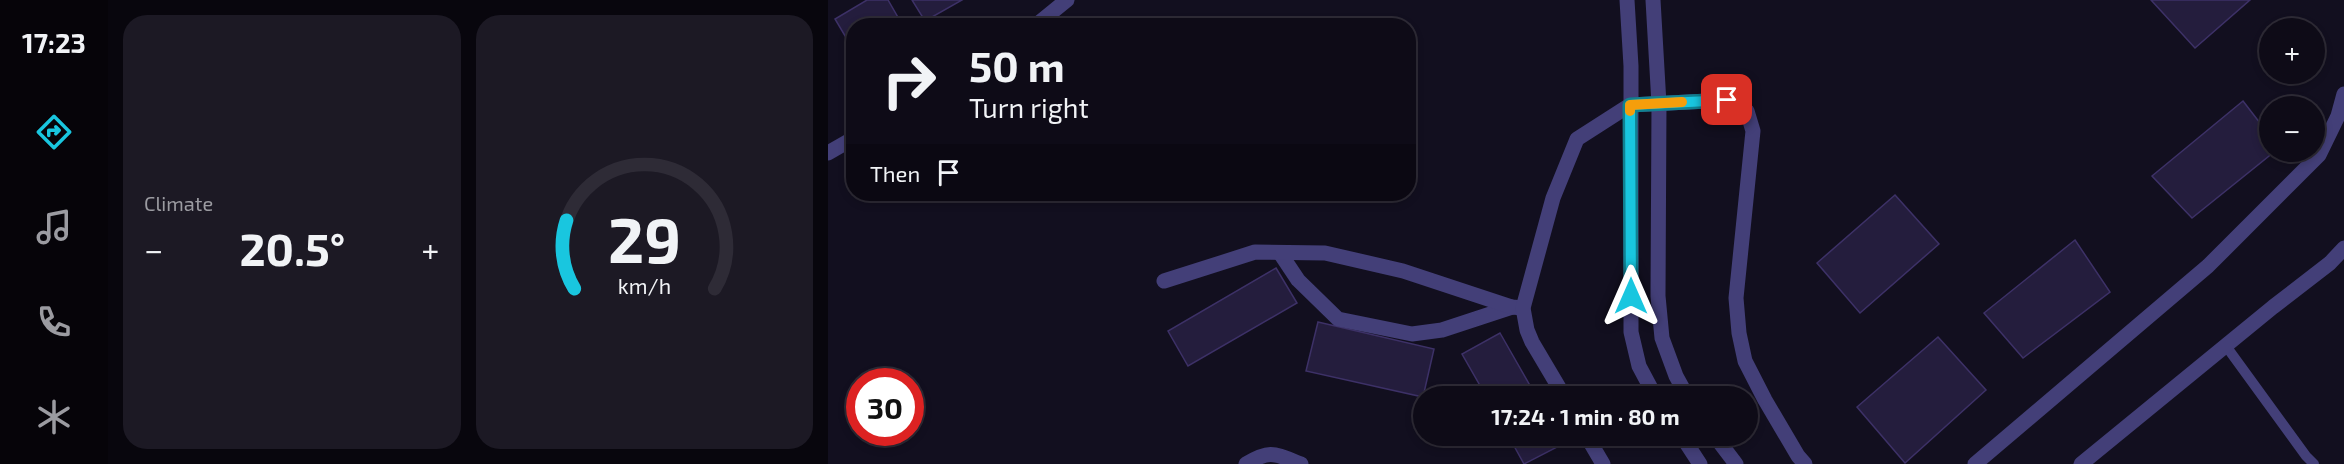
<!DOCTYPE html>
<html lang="en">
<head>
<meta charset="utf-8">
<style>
	:root { --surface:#0e0b17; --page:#1c1924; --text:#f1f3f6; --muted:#9b9ba1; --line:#2e2b36; --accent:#19c6df }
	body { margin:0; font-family:"Exo 2",sans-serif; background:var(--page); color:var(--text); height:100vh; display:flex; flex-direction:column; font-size:22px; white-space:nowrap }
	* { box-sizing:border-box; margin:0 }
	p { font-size:20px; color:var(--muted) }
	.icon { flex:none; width:33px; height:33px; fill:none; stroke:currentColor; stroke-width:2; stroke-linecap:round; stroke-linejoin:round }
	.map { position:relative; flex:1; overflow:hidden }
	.sheet { display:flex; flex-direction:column; gap:15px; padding:15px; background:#08060d; width:720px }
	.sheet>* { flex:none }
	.hud { position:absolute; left:18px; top:18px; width:570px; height:183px; border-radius:24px; box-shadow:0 3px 9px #0003,0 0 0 2px var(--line); background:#0e0b17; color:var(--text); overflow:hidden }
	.buttons { position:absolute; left:1431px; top:18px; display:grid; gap:12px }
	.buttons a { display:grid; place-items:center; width:66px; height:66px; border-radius:50%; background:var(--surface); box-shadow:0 3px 9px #0003,0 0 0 2px var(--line); font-size:30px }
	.speed { position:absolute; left:18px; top:368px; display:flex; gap:12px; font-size:30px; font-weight:700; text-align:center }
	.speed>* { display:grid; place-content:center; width:78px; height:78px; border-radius:50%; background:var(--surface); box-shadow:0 3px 9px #0003,0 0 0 2px var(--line); line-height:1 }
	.speed .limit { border:9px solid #d22; background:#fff; color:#111 }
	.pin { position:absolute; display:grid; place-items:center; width:51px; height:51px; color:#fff; margin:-26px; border-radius:12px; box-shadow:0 3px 9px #0006 }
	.me { position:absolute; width:66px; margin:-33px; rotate:0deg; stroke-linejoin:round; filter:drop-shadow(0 0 4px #0008) }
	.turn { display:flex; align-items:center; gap:21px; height:126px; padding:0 24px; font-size:27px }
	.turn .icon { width:78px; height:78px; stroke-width:2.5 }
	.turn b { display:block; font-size:42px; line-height:51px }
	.then { display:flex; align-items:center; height:57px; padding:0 24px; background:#0003; gap:12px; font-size:22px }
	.big { font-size:45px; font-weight:700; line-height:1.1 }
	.sheet .widget { flex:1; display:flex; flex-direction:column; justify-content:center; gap:9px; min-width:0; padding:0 21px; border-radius:24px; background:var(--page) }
	.sheet .dial { align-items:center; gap:0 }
	.dial svg { height:156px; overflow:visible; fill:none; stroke:var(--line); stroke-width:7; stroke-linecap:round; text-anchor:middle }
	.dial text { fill:var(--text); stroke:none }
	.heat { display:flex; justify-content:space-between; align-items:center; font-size:33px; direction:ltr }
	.sheet .tiles { flex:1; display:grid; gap:15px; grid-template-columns:repeat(2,1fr) }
	.trip { position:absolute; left:585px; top:386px; width:345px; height:60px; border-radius:30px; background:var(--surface); box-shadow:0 3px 9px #0003,0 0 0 2px var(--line); font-weight:700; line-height:60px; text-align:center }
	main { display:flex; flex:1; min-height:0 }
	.menu { display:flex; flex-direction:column; width:108px; justify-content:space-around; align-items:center; background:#060409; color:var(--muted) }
	.menu .icon { width:42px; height:42px }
	.menu .on { color:var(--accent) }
	.menu b { font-size:27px; color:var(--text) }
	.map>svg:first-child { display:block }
</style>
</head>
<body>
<main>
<nav class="menu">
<b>17:23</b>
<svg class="icon on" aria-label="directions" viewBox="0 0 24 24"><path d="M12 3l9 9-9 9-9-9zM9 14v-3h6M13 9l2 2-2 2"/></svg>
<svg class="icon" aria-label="music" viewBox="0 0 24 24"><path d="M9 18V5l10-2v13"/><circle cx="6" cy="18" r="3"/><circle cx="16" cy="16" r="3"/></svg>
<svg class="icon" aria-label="phone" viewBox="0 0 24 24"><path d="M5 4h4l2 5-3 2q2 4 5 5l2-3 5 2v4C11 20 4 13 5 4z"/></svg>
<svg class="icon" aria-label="climate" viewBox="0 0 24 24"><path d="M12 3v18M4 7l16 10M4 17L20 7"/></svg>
</nav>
<section class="sheet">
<div class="tiles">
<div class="widget"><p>Climate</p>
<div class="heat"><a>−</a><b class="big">20.5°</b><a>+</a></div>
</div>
<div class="widget dial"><svg viewBox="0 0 100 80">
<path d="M14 69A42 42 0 1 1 86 69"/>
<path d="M14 69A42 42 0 0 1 10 34" stroke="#19c6df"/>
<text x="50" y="56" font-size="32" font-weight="700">29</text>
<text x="50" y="72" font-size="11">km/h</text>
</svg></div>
</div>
</section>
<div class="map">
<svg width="1516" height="464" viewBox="0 0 1516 464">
	<rect width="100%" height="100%" fill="#120f1f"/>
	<!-- building -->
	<g fill="#241d3d" stroke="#3d3167" stroke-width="1.5">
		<path d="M39,0H60L75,26H26V51L7,19Z"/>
		<path d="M84,0H134L97,21Z"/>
		<path d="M1323,0H1422L1367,48Z"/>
		<path d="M1415,101L1442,136V152H1446L1364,218L1324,176Z"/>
		<path d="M1067,195L1111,244L1032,313L989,263Z"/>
		<path d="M1247,240L1282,292L1195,358L1156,313Z"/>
		<path d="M448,268L469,303L360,366L340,331Z"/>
		<path d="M490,322L606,349L595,397L478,371Z"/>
		<path d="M672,333L708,396H658L634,354Z"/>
		<path d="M1110,337L1158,390L1077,463L1029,407Z"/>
		<path d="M680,435H730L735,444L696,464Z"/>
	</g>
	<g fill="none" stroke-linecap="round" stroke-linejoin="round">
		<!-- lane -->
		<path stroke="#433f78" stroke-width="10" d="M1398,346L1478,456L1486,464"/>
		<!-- street -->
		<g stroke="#433f78" stroke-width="15">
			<path d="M799,0L803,66V332L811,366L827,396"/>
			<path d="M825,0L831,104L830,296L834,338L848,376L859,396"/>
			<path d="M207,26L239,0"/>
			<path d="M0,153L26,138"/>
			<path d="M452,253L470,280L510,319L584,334L614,330L684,307"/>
			<path d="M336,281L427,252L497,253L575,271L684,307L695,308"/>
			<path d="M736,396L704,342L699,330L695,308L725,198L749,139L802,105L899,100L919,111L925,131L908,298L911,333L917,361L937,400L970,456L977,464"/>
			<path d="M758,435L775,464"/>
			<path d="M853,435L872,464"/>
			<path d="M886,435L908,464"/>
			<path d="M418,464C443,449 447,454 473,464"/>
			<path d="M1147,464L1380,266L1491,155L1510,116L1516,94"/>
			<path d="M1253,464L1445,307L1502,263L1516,248"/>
		</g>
	</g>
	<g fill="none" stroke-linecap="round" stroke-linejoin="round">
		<!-- route casing -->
		<g stroke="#108191" stroke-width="15">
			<path id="route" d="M803,296L802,105L899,100"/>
		</g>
		<!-- route -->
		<use href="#route" stroke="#19c6df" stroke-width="10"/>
		<!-- slow -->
		<path stroke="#f59e0b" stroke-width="10" d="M802,111V105L854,102"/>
	</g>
</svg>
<div class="buttons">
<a>+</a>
<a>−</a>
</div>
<div class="speed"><div class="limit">30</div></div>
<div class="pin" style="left:899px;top:100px;background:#d93025"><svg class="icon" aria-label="arrive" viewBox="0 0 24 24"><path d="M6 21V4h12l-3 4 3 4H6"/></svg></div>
<svg class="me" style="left:803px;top:296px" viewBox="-20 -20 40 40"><path d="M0-17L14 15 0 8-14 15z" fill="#19c6df" stroke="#fff" stroke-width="4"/></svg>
<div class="trip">17:24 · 1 min · 80 m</div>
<div class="hud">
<div class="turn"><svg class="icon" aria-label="right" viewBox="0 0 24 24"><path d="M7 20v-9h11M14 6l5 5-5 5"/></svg><div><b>50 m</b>Turn right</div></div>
<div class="then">Then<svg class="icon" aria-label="arrive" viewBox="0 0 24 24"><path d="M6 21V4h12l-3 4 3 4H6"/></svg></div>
</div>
</div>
</main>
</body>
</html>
